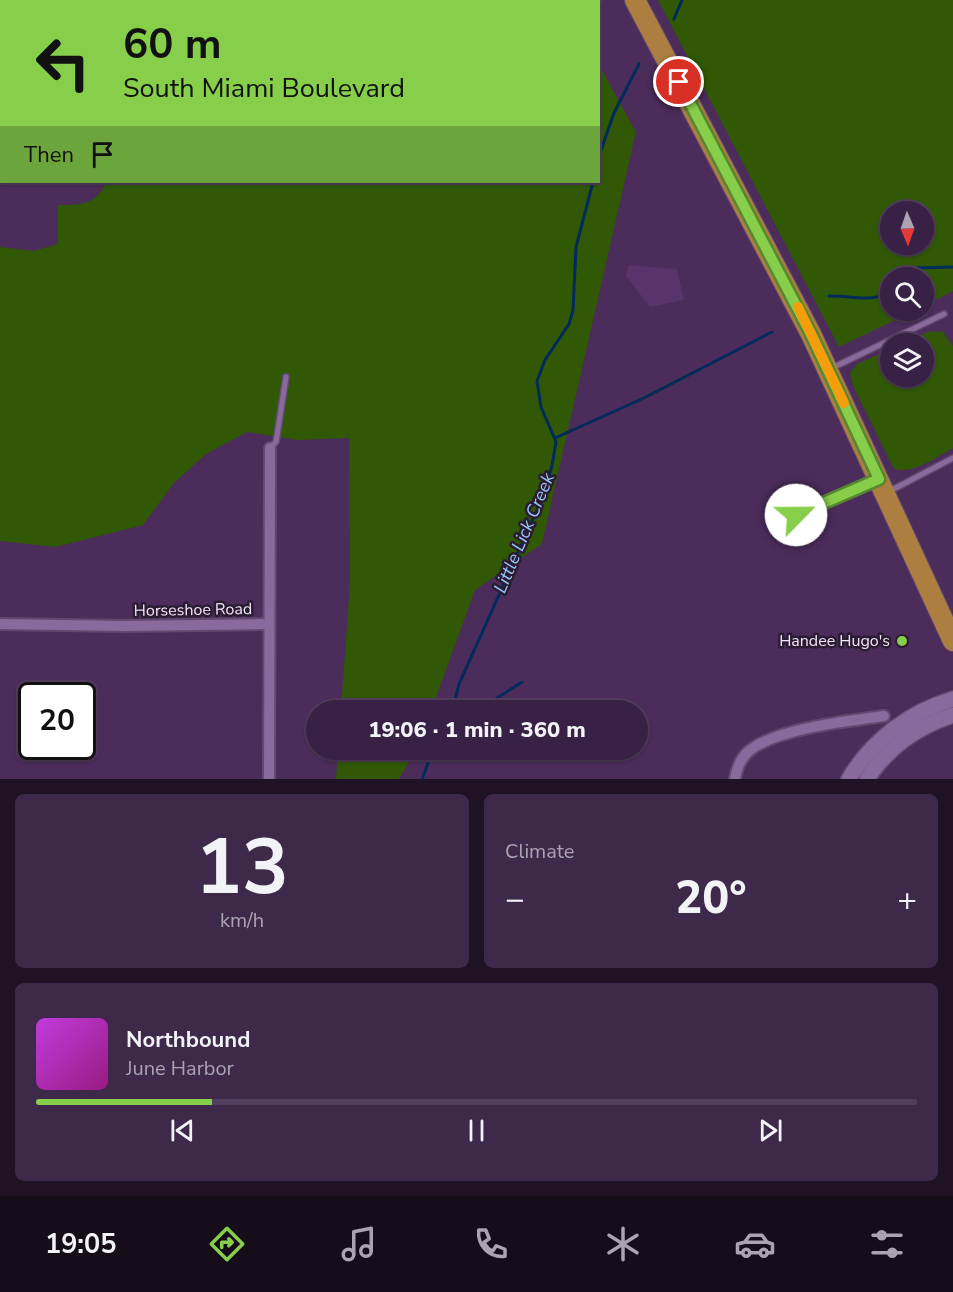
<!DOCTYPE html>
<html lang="en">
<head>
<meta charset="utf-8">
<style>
	:root { --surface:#382144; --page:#3f294b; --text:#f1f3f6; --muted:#aba3b2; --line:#523e5d; --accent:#87cf4a }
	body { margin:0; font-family:"Nunito Sans",sans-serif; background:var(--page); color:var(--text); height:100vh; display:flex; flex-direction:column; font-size:22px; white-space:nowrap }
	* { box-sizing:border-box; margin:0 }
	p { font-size:20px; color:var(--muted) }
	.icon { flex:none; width:33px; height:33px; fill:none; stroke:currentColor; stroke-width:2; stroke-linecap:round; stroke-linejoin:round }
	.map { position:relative; height:779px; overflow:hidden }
	.details { display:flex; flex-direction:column; gap:15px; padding:15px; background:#1f1225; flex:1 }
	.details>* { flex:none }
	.hud { position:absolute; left:0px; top:0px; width:600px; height:183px; box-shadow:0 2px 4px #0004,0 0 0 2px var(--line); background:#87cf4a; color:#111; overflow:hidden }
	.needle { width:39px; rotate:178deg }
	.buttons { position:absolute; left:880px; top:201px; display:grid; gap:12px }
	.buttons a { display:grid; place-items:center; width:54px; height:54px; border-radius:50%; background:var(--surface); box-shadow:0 2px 4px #0004,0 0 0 2px var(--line); font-size:30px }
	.speed { position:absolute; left:18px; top:682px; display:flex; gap:12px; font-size:30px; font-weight:700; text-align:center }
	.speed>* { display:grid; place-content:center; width:78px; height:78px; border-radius:50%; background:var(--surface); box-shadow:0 2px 4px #0004,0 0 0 2px var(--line); line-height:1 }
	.speed .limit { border:3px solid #111; border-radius:9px; background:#fff; color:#111 }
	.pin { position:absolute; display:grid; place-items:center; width:51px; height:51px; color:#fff; margin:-26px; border:3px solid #fff; border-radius:50%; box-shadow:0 2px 6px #0007 }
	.me { position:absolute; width:66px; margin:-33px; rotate:67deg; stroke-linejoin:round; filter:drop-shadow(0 0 4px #0008) }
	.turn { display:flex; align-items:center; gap:21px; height:126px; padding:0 24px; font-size:27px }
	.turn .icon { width:78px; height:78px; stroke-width:2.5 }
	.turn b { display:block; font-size:42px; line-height:51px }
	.then { display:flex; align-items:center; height:57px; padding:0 24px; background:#0003; gap:12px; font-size:22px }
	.big { font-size:45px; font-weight:800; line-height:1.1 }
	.details .widget { flex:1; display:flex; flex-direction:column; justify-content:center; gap:9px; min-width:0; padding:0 21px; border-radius:9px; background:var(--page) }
	.details .dial { align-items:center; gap:0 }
	.dial b { font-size:78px; line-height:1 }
	.song { display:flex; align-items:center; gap:18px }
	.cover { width:72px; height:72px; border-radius:9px; background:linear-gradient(135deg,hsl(290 70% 55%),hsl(310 70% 35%)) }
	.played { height:6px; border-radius:3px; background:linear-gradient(90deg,var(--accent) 20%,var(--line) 20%) }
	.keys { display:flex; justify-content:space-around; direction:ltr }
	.heat { display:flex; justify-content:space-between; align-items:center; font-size:33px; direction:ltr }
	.details .tiles { flex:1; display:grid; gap:15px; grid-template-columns:1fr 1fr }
	.widget:last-child { grid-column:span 2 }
	.trip { position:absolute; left:306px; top:700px; width:342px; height:60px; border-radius:30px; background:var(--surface); box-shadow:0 2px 4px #0004,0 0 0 2px var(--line); font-weight:800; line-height:60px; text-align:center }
	.tab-bar { display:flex; height:96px; justify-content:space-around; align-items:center; background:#160d1b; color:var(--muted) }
	.tab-bar .icon { width:42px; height:42px }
	.tab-bar .active { color:var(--accent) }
	.tab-bar b { font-size:27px; color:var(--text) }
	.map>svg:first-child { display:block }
</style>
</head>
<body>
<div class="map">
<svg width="953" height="779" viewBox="0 0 953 779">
	<rect width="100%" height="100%" fill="#4b2c5b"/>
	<!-- built -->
	<path fill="#58346a" d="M629,265L677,269L684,300L650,307L626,276Z"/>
	<!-- green -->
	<g fill="#305805" fill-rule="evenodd">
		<path d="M308,0H562L563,1H308Z"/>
		<path d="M658,0H953V291L924,306V278H891V310L914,311L839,347ZM891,212H924V244H891Z"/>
		<path d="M599,65L636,132L542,544L475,590L431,711H341L350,582L349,438L297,440L247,432L206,454L174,483L143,525L55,547L0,541V247L34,251L58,244V205C83,205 94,205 107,182H598Z"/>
		<path d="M930,331L943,332L953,346V448C935,458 915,474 894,469L853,386L850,373L857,364L891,349V376H924V344L903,343Z"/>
		<path d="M338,750H416L399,779H336Z"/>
	</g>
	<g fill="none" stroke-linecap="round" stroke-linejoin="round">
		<!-- stream -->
		<g stroke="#002b5a" stroke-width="3">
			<path d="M674,19L682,0"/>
			<path d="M598,159L614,113L639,64"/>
			<path d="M902,278L913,268L953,267"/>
			<path d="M829,296C849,295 876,304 891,290"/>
			<path d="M555,438L644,398L772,332"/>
			<path d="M452,711L459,684L542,499L552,466L556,442L541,407L537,381L545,360L569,324L573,310L576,247L593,182"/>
			<path d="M477,711L522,682"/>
			<path d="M422,779L433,750"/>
		</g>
		<!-- lane casing -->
		<g stroke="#634970" stroke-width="8">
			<g id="lane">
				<path d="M832,368L944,314"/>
				<path d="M270,448L276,442L286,377"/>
				<path d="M888,492L953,458"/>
				<path d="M796,515L875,481"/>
			</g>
		</g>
		<!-- street casing -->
		<g stroke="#634970" stroke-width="14">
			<g id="street">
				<path d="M0,172H2"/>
				<path d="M0,624L125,626L268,624"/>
				<path d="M269,779L270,448"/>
				<path d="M735,779C737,766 742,755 753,748C782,728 849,721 884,716"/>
			</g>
		</g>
		<!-- secondary casing -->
		<g stroke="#634970" stroke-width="18">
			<g id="secondary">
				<path d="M849,779C872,740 910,712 953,699"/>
				<path d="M867,779C887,748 918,726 953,715"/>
			</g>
		</g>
		<!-- highway casing -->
		<g stroke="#634970" stroke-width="22">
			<path id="highway" d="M635,0L811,334L953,641"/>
		</g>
		<!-- lane -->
		<use href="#lane" stroke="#8a699c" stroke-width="5"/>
		<!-- street -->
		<use href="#street" stroke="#8a699c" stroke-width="10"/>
		<!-- secondary -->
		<use href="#secondary" stroke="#8a699c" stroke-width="15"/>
		<!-- highway -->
		<use href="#highway" stroke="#ac7f40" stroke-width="20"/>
	</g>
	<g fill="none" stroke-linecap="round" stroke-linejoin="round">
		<!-- route casing -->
		<g stroke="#588730" stroke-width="15">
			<path id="route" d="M679,82L811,334L879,479L796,515"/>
		</g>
		<!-- route -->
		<use href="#route" stroke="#87cf4a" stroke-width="10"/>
		<!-- slow -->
		<path stroke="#f59e0b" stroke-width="10" d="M798,307L844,403"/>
	</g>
	<!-- markers -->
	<circle fill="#87cf4a" stroke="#2a1c31" stroke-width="2" cx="902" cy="641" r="6"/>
	<g text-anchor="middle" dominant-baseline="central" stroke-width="5" stroke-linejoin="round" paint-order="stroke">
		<!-- street labels -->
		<g font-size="16" fill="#f3e4fb" stroke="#2a1c31">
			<text transform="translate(193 610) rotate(-1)">Horseshoe Road</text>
		</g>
		<!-- poi labels -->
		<g font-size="16" fill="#f3e4fb" stroke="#2a1c31" text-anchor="end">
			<text x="890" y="641">Handee Hugo's</text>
		</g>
		<!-- water labels -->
		<g font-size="18" font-style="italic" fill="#98c5fa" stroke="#2a1c31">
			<text transform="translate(524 533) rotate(-67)">Little Lick Creek</text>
		</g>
	</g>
</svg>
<div class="buttons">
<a><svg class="needle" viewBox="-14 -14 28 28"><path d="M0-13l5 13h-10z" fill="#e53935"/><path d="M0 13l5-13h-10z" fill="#aba3b2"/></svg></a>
<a><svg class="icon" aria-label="search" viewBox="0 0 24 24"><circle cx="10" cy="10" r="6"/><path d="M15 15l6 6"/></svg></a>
<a><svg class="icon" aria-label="layers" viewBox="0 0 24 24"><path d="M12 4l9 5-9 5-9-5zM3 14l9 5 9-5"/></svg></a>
</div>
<div class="speed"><div class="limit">20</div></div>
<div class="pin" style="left:679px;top:82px;background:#d93025"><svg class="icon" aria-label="arrive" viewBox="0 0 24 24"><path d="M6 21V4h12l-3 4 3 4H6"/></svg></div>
<svg class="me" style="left:796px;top:515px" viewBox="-20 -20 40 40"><circle r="19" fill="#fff"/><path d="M0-13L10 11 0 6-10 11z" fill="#87cf4a"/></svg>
<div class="trip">19:06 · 1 min · 360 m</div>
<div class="hud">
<div class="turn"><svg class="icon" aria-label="left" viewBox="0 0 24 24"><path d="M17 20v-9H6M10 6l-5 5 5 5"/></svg><div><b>60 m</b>South Miami Boulevard</div></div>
<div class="then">Then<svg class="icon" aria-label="arrive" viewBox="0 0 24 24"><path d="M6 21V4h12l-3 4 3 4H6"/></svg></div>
</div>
</div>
<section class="details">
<div class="tiles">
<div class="widget dial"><b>13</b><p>km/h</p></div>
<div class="widget"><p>Climate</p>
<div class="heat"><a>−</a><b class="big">20°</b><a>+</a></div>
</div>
<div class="widget">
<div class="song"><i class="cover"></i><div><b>Northbound</b><p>June Harbor</p></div></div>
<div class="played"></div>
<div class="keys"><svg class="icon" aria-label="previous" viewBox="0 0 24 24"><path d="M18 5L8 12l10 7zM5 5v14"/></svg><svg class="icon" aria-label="pause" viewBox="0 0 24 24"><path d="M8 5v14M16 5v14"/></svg><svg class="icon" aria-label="next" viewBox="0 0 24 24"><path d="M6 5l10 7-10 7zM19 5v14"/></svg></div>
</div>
</div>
</section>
<nav class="tab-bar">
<b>19:05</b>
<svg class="icon active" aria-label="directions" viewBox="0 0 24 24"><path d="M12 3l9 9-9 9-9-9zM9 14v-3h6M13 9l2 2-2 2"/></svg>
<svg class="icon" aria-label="music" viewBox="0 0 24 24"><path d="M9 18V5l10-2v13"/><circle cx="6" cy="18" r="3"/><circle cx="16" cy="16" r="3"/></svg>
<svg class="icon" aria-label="phone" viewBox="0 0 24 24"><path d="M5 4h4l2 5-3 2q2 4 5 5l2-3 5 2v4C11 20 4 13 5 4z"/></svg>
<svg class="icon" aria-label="climate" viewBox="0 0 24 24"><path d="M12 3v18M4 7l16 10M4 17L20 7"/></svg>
<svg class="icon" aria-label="car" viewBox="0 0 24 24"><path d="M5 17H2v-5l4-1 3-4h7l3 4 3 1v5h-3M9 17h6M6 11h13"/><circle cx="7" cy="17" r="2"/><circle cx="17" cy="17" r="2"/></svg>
<svg class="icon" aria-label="filters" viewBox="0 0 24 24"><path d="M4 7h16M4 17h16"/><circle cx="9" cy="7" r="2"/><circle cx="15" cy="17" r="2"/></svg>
</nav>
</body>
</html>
